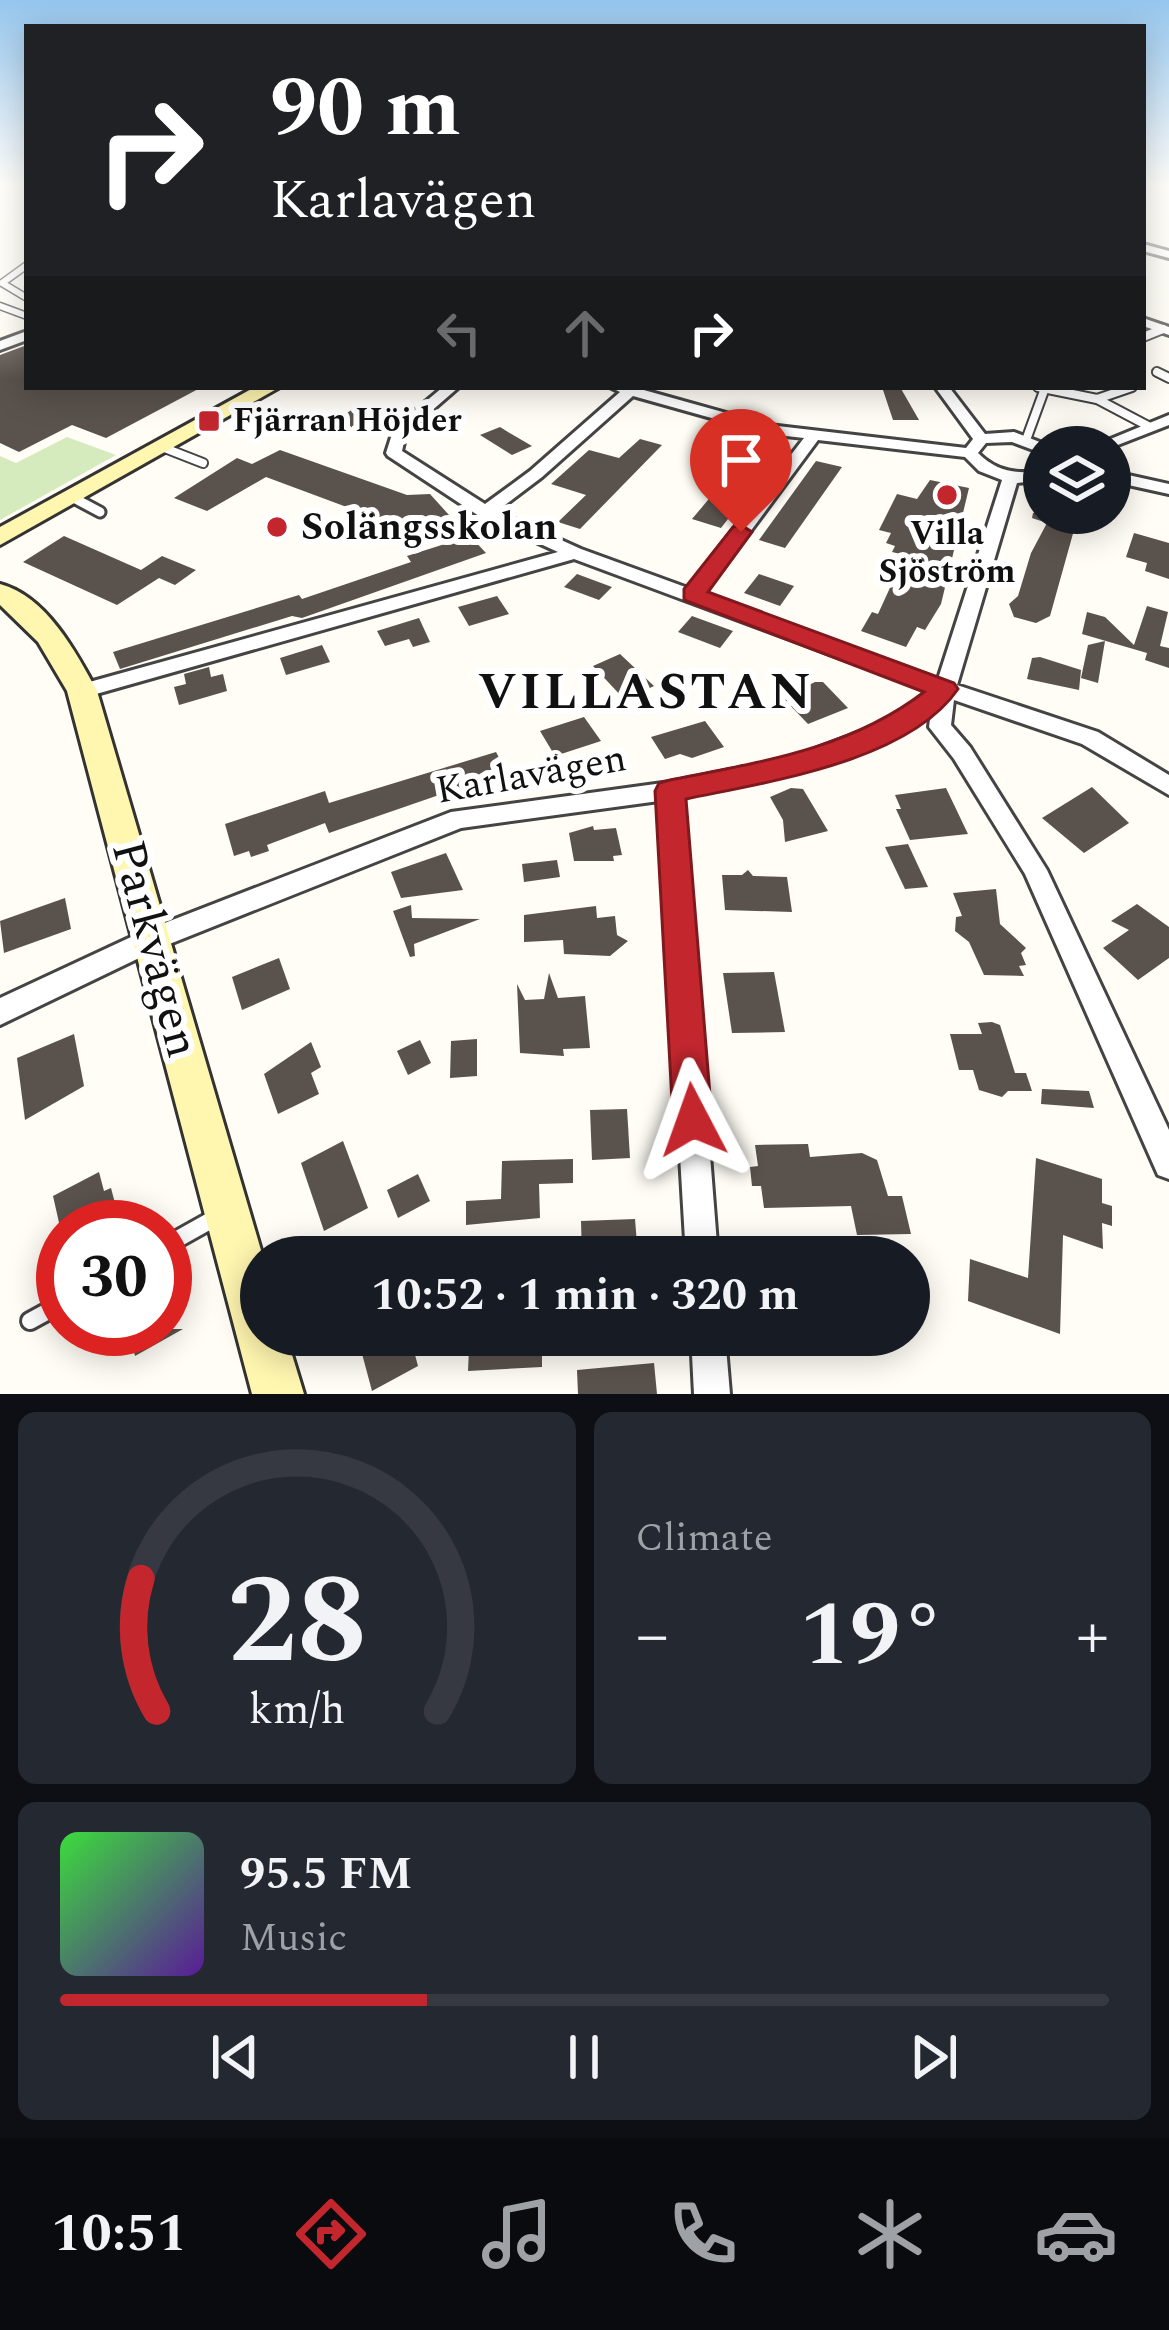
<!DOCTYPE html>
<html lang="en">
<head>
<meta charset="utf-8">
<style>
	:root { --surface:#171b24; --page:#242831; --text:#f1f3f6; --muted:#9ea1a6; --line:#363941; --accent:#c4262e }
	body { margin:0; font-family:Spectral,serif; background:var(--page); color:var(--text); height:100vh; display:flex; flex-direction:column; font-size:45px; white-space:nowrap }
	* { box-sizing:border-box; margin:0 }
	p { font-size:39px; color:var(--muted) }
	.icon { flex:none; width:66px; height:66px; fill:none; stroke:currentColor; stroke-width:2; stroke-linecap:round; stroke-linejoin:round }
	.map { position:relative; height:1394px; overflow:hidden }
	.side { display:flex; flex-direction:column; gap:18px; padding:18px; background:#0d0f14; flex:1 }
	.side>* { flex:none }
	.hud { position:absolute; left:24px; top:24px; width:1122px; height:366px; border-radius:0px; box-shadow:0 6px 30px #0003; background:#202124; color:#fff; overflow:hidden }
	.tools { position:absolute; left:1023px; top:426px; display:grid; gap:24px }
	.tools a { display:grid; place-items:center; width:108px; height:108px; border-radius:50%; background:var(--surface); box-shadow:0 6px 30px #0003; font-size:60px }
	.speed { position:absolute; left:36px; top:1200px; display:flex; gap:24px; font-size:60px; font-weight:700; text-align:center }
	.speed>* { display:grid; place-content:center; width:156px; height:156px; border-radius:50%; background:var(--surface); box-shadow:0 6px 30px #0003; line-height:1 }
	.speed .limit { border:18px solid #d22; background:#fff; color:#111 }
	.pin { position:absolute; display:grid; place-items:center; width:102px; height:102px; color:#fff; margin:-123px -51px; border-radius:50% 50% 50% 0; rotate:-45deg; box-shadow:0 0 12px #0007 }
	.pin .icon { rotate:45deg }
	.me { position:absolute; width:132px; margin:-66px; rotate:356deg; stroke-linejoin:round; filter:drop-shadow(0 0 9px #0008) }
	.turn { display:flex; align-items:center; gap:42px; height:252px; padding:0 48px; font-size:54px }
	.turn .icon { width:156px; height:156px; stroke-width:2.5 }
	.turn b { display:block; font-size:84px; line-height:102px }
	.lanes { display:flex; align-items:center; height:114px; padding:0 48px; background:#0003; justify-content:center; gap:60px; direction:ltr }
	.lanes .off { opacity:.35 }
	.big { font-size:90px; font-weight:700; line-height:1.1 }
	.side .widget { flex:1; display:flex; flex-direction:column; justify-content:center; gap:18px; min-width:0; padding:0 42px; border-radius:18px; background:var(--page) }
	.side .dial { align-items:center; gap:0 }
	.dial svg { height:312px; overflow:visible; fill:none; stroke:var(--line); stroke-width:7; stroke-linecap:round; text-anchor:middle }
	.dial text { fill:var(--text); stroke:none }
	.song { display:flex; align-items:center; gap:36px }
	.cover { width:144px; height:144px; border-radius:18px; background:linear-gradient(135deg,hsl(120 70% 55%),hsl(270 70% 35%)) }
	.played { height:12px; border-radius:6px; background:linear-gradient(90deg,var(--accent) 35%,var(--line) 35%) }
	.keys { display:flex; justify-content:space-around; direction:ltr }
	.heat { display:flex; justify-content:space-between; align-items:center; font-size:66px; direction:ltr }
	.side .tiles { flex:1; display:grid; gap:18px; grid-template-columns:1fr 1fr }
	.widget:last-child { grid-column:span 2 }
	.trip { position:absolute; left:240px; top:1236px; width:690px; height:120px; border-radius:60px; background:var(--surface); box-shadow:0 6px 30px #0003; font-weight:700; line-height:120px; text-align:center }
	.menu { display:flex; height:192px; justify-content:space-around; align-items:center; background:#090b0e; color:var(--muted) }
	.menu .icon { width:84px; height:84px }
	.menu .selected { color:var(--accent) }
	.menu b { font-size:54px; color:var(--text) }
	.map>svg:first-child { display:block }
</style>
</head>
<body>
<div class="map">
<svg width="1169" height="1394" viewBox="0 0 1169 1394">
	<rect width="100%" height="100%" fill="#fffdf5"/>
	<!-- green -->
	<path fill="#d5ebbd" d="M67,437L116,455L0,520V456L16,463Z"/>
	<!-- building -->
	<g fill="#5a524d">
		<path d="M27,345V387H202L106,438L72,425L19,452L0,443V355Z"/>
		<path d="M882,387H900L919,420H893Z"/>
		<path d="M361,404L384,411L351,433L328,425Z"/>
		<path d="M500,427L508,432L532,446L512,455L480,435Z"/>
		<path d="M640,439L662,445L580,529L558,522L586,495L551,484L589,450L619,458Z"/>
		<path d="M751,440L783,448L721,528L692,519L724,481L716,479L729,460Z"/>
		<path d="M280,450L407,495L430,494L449,515L413,543L395,525L266,477L207,511L174,498L237,458L252,464Z"/>
		<path d="M816,461L842,467L785,548L759,540Z"/>
		<path d="M930,480L969,488L941,604L925,630L917,627L906,647L861,631L872,612L878,614L905,555L892,552L895,546L886,543L891,533L879,530L897,494L917,499Z"/>
		<path d="M1033,513H1085L1078,531L1074,530L1050,616L1036,623L1014,617L1009,604L1018,596L1031,553L1047,523L1032,518Z"/>
		<path d="M1134,533L1169,543V579L1145,571L1147,563L1126,557Z"/>
		<path d="M64,536L141,570L162,556L196,570L175,585L159,578L117,605L23,562Z"/>
		<path d="M470,536L486,553L302,618L292,616L120,669L113,652L299,595L302,599L411,562L407,556Z"/>
		<path d="M577,574L612,587L599,600L564,587Z"/>
		<path d="M759,574L794,586L780,606L744,593Z"/>
		<path d="M497,596L509,614L469,626L458,607Z"/>
		<path d="M1147,606L1168,612L1160,646L1169,648V668L1145,660L1147,653L1082,634L1087,612L1105,617L1134,645Z"/>
		<path d="M692,616L733,631L720,648L678,632Z"/>
		<path d="M419,618L430,642L413,647L409,639L385,646L377,631Z"/>
		<path d="M1105,641L1098,683L1081,678L1088,645Z"/>
		<path d="M322,645L330,662L286,675L280,658Z"/>
		<path d="M620,654L654,686L625,700L593,666Z"/>
		<path d="M1040,657L1081,670L1079,690L1027,679L1032,658Z"/>
		<path d="M209,667L211,677L223,674L227,691L179,705L174,687L186,684L184,674Z"/>
		<path d="M815,682H823L848,708L808,724L783,698Z"/>
		<path d="M584,717L601,741L555,756L540,731Z"/>
		<path d="M705,721L724,747L692,758L680,754L665,759L651,737Z"/>
		<path d="M496,752L504,767L491,771L494,776L329,833L325,823L267,845L269,851L251,857L249,851L234,856L225,824L325,791L329,803Z"/>
		<path d="M1092,787L1129,823L1084,853L1042,818Z"/>
		<path d="M791,788L803,789L828,831L785,842L783,820L770,797Z"/>
		<path d="M946,788L968,834L910,840L896,809H901L895,795Z"/>
		<path d="M593,826L594,830L616,828L622,855L613,856L614,861H574L569,833Z"/>
		<path d="M908,844L928,887L905,889L885,847Z"/>
		<path d="M446,853L463,890L401,898L391,872Z"/>
		<path d="M557,860L560,877L524,882L522,864Z"/>
		<path d="M748,870L753,876L787,877L792,912L725,910L722,875H742Z"/>
		<path d="M996,889L1000,924L1026,948L1021,953L1026,965L1019,966L1024,976L984,975L969,942L955,931L956,917L962,916L953,893Z"/>
		<path d="M65,898L71,929L4,953L0,921Z"/>
		<path d="M1137,904L1169,927V958L1138,980L1103,948L1129,930L1111,921Z"/>
		<path d="M411,905L412,918L480,919L414,944L415,956L410,957L393,911Z"/>
		<path d="M596,906L597,918L615,916L617,935L628,941L610,956L564,954L563,940L524,942V915Z"/>
		<path d="M279,958L290,989L242,1010L232,977Z"/>
		<path d="M774,972L785,1032L732,1033L723,973Z"/>
		<path d="M549,973L558,998L585,996L590,1048L563,1049L564,1056L520,1053L517,984L525,1000L544,999Z"/>
		<path d="M992,1022L1000,1025L1015,1073H1026L1032,1091H1008L1002,1097L979,1090L973,1070H959L950,1034H982L978,1023Z"/>
		<path d="M74,1034L84,1086L25,1120L17,1058Z"/>
		<path d="M477,1039V1076L450,1078L451,1041Z"/>
		<path d="M420,1040L431,1063L408,1075L397,1051Z"/>
		<path d="M311,1042L321,1067L311,1073L319,1094L278,1114L264,1074Z"/>
		<path d="M1042,1089L1089,1091L1094,1108L1041,1104Z"/>
		<path d="M627,1109L630,1158L592,1160L590,1110Z"/>
		<path d="M343,1141L368,1208L324,1231L301,1163Z"/>
		<path d="M808,1144L810,1157L862,1153L877,1160L888,1196H902L911,1234L857,1235L851,1206L764,1208L761,1186H752L750,1167L758,1166L755,1145Z"/>
		<path d="M1036,1158L1102,1179V1203L1112,1206V1226L1102,1223L1103,1249L1063,1235L1060,1334L968,1301L970,1259L1028,1278Z"/>
		<path d="M573,1159V1183L539,1184L540,1218L466,1225V1201L501,1199L502,1161Z"/>
		<path d="M99,1172L104,1191L111,1188L116,1207L109,1210L113,1227H60L53,1196Z"/>
		<path d="M418,1174L430,1201L398,1218L387,1190Z"/>
		<path d="M635,1219L638,1257H582L581,1221Z"/>
		<path d="M129,1329H183L135,1356Z"/>
		<path d="M357,1335H434L401,1352L414,1351L418,1366L372,1391Z"/>
		<path d="M542,1345V1367L468,1371L469,1349Z"/>
		<path d="M654,1363L657,1394H578L577,1370Z"/>
	</g>
	<g fill="none" stroke-linecap="round" stroke-linejoin="round">
		<!-- lane-far3 casing -->
		<g stroke="#444" stroke-width="9">
			<g id="lane-far3">
				<path d="M27,265L2,283L27,298"/>
				<path d="M0,306L27,316"/>
			</g>
		</g>
		<!-- lane-far2 casing -->
		<g stroke="#444" stroke-width="12">
			<g id="lane-far2">
				<path d="M1143,337L1163,329"/>
				<path d="M1157,372L1169,378"/>
				<path d="M1038,387L1097,399L1132,387"/>
				<path d="M1097,399L1150,427"/>
				<path d="M1026,440L1045,388"/>
				<path d="M162,447L203,463"/>
			</g>
		</g>
		<!-- lane-far1 casing -->
		<g stroke="#444" stroke-width="15">
			<path id="lane-far1" d="M72,497L100,512"/>
		</g>
		<!-- lane casing -->
		<g stroke="#444" stroke-width="22">
			<g id="lane">
				<path d="M165,1246L215,1218"/>
				<path d="M30,1321L63,1303"/>
			</g>
		</g>
		<!-- street casing -->
		<g stroke="#444" stroke-width="6">
			<g id="street">
				<path d="M1143,244L1169,251V258L1143,251Z"/>
				<path d="M1143,318L1169,327V335L1143,326Z"/>
				<path d="M27,331V340L0,350V341Z"/>
				<path d="M443,387H459L406,433L402,451L485,504L530,471L620,392L610,387H633L769,425L966,448L973,439L935,387H949L985,434L1014,432L1050,446L1044,447V454L1012,442L986,443L978,453C997,472 1018,475 1044,470V480L1017,483L957,685L1098,732L1169,775V795L1082,744L954,700L951,725L970,747L1047,870L1169,1130V1179L1158,1175L1025,874L954,759L929,727L931,711C866,764 763,781 682,797L718,1257H686L659,801L461,828L162,947L0,1025V998L144,931L451,812L670,782L791,758L892,720L929,691L574,559L82,698L75,696L72,691L75,686L558,552L479,516L388,456L386,453L394,428ZM633,396L768,434L804,438L688,588L581,549L497,511L542,477ZM818,440L965,457L979,471L1002,480L938,679L704,594Z"/>
				<path d="M1169,415V425L1110,448L1091,447Z"/>
				<path d="M1110,471L1169,484V494L1110,481Z"/>
				<path d="M691,1335H725L730,1394H694Z"/>
			</g>
		</g>
		<!-- secondary casing -->
		<g stroke="#333" stroke-width="6">
			<g id="secondary">
				<path d="M255,387H280L0,545V527Z"/>
				<path d="M0,584C46,596 76,652 97,691L263,1257L261,1335H286L304,1394H252L67,691L38,642L0,605Z"/>
			</g>
		</g>
		<!-- lane-far3 -->
		<use href="#lane-far3" stroke="#fff" stroke-width="6"/>
		<!-- lane-far2 -->
		<use href="#lane-far2" stroke="#fff" stroke-width="8"/>
		<!-- lane-far1 -->
		<use href="#lane-far1" stroke="#fff" stroke-width="9"/>
		<!-- lane -->
		<use href="#lane" stroke="#fff" stroke-width="16"/>
		<!-- street -->
		<use href="#street" fill="#fff" fill-rule="evenodd"/>
		<!-- secondary -->
		<use href="#secondary" fill="#fff6b0" fill-rule="evenodd"/>
	</g>
	<!-- sky -->
	<linearGradient id="sky" x2="0" y2="1"><stop stop-color="#95c6ee"/><stop offset="0.49" stop-color="#fffefa"/><stop offset="1" stop-color="#fffefa" stop-opacity="0"/></linearGradient>
	<rect width="1169" height="379" fill="url(#sky)"/>
	<!-- route -->
	<path fill="#c4262e" stroke="#7f191e" stroke-width="3" d="M741,525L752,532L708,592L954,683L958,689C908,762 766,782 686,799L712,1120L707,1134L693,1140L679,1134L673,1120L655,791L659,783L670,780C760,762 850,749 924,692L684,600V589L733,527Z"/>
	<!-- markers -->
	<g fill="#c4262e" stroke="#fff" stroke-width="4.5">
		<rect x="197" y="409" width="24" height="24" rx="6"/>
		<circle cx="947" cy="495" r="12"/>
		<circle cx="277" cy="527" r="12"/>
	</g>
	<g text-anchor="middle" dominant-baseline="central" stroke-width="12" stroke-linejoin="round" paint-order="stroke">
		<!-- far-poi labels -->
		<g font-size="33" font-weight="bold" fill="#111" stroke="#fff" text-anchor="start">
			<text x="233" y="421">Fjärran Höjder</text>
			<text x="947" y="534" text-anchor="middle">Villa<tspan x="947" dy="38">Sjöström</tspan></text>
		</g>
		<!-- poi labels -->
		<g font-size="39" font-weight="bold" fill="#111" stroke="#fff" text-anchor="start">
			<text x="301" y="527">Solängsskolan</text>
		</g>
		<!-- street labels -->
		<g font-size="39" fill="#111" stroke="#fff">
			<text transform="translate(531 775) rotate(-10)">Karlavägen</text>
		</g>
		<!-- near-street labels -->
		<g font-size="48" fill="#111" stroke="#fff">
			<text transform="translate(155 949) rotate(75)">Parkvägen</text>
		</g>
		<!-- district labels -->
		<g font-size="51" font-weight="bold" letter-spacing="3" fill="#111" stroke="#fff">
			<text x="646" y="693">VILLASTAN</text>
		</g>
	</g>
</svg>
<div class="tools">
<a><svg class="icon" aria-label="layers" viewBox="0 0 24 24"><path d="M12 4l9 5-9 5-9-5zM3 14l9 5 9-5"/></svg></a>
</div>
<div class="speed"><div class="limit">30</div></div>
<div class="pin" style="left:741px;top:532px;background:#d93025"><svg class="icon" aria-label="arrive" viewBox="0 0 24 24"><path d="M6 21V4h12l-3 4 3 4H6"/></svg></div>
<svg class="me" style="left:693px;top:1120px" viewBox="-20 -20 40 40"><path d="M0-17L14 15 0 8-14 15z" fill="#c4262e" stroke="#fff" stroke-width="4"/></svg>
<div class="trip">10:52 · 1 min · 320 m</div>
<div class="hud">
<div class="turn"><svg class="icon" aria-label="right" viewBox="0 0 24 24"><path d="M7 20v-9h11M14 6l5 5-5 5"/></svg><div><b>90 m</b>Karlavägen</div></div>
<div class="lanes"><svg class="icon off" aria-label="left" viewBox="0 0 24 24"><path d="M17 20v-9H6M10 6l-5 5 5 5"/></svg><svg class="icon off" aria-label="ahead" viewBox="0 0 24 24"><path d="M12 20V5M6 11l6-6 6 6"/></svg><svg class="icon" aria-label="right" viewBox="0 0 24 24"><path d="M7 20v-9h11M14 6l5 5-5 5"/></svg></div>
</div>
</div>
<section class="side">
<div class="tiles">
<div class="widget dial"><svg viewBox="0 0 100 80">
<path d="M14 69A42 42 0 1 1 86 69"/>
<path d="M14 69A42 42 0 0 1 10 35" stroke="#c4262e"/>
<text x="50" y="56" font-size="32" font-weight="700">28</text>
<text x="50" y="72" font-size="11">km/h</text>
</svg></div>
<div class="widget"><p>Climate</p>
<div class="heat"><a>−</a><b class="big">19°</b><a>+</a></div>
</div>
<div class="widget">
<div class="song"><i class="cover"></i><div><b>95.5 FM</b><p>Music</p></div></div>
<div class="played"></div>
<div class="keys"><svg class="icon" aria-label="previous" viewBox="0 0 24 24"><path d="M18 5L8 12l10 7zM5 5v14"/></svg><svg class="icon" aria-label="pause" viewBox="0 0 24 24"><path d="M8 5v14M16 5v14"/></svg><svg class="icon" aria-label="next" viewBox="0 0 24 24"><path d="M6 5l10 7-10 7zM19 5v14"/></svg></div>
</div>
</div>
</section>
<nav class="menu">
<b>10:51</b>
<svg class="icon selected" aria-label="directions" viewBox="0 0 24 24"><path d="M12 3l9 9-9 9-9-9zM9 14v-3h6M13 9l2 2-2 2"/></svg>
<svg class="icon" aria-label="music" viewBox="0 0 24 24"><path d="M9 18V5l10-2v13"/><circle cx="6" cy="18" r="3"/><circle cx="16" cy="16" r="3"/></svg>
<svg class="icon" aria-label="phone" viewBox="0 0 24 24"><path d="M5 4h4l2 5-3 2q2 4 5 5l2-3 5 2v4C11 20 4 13 5 4z"/></svg>
<svg class="icon" aria-label="climate" viewBox="0 0 24 24"><path d="M12 3v18M4 7l16 10M4 17L20 7"/></svg>
<svg class="icon" aria-label="car" viewBox="0 0 24 24"><path d="M5 17H2v-5l4-1 3-4h7l3 4 3 1v5h-3M9 17h6M6 11h13"/><circle cx="7" cy="17" r="2"/><circle cx="17" cy="17" r="2"/></svg>
</nav>
</body>
</html>
